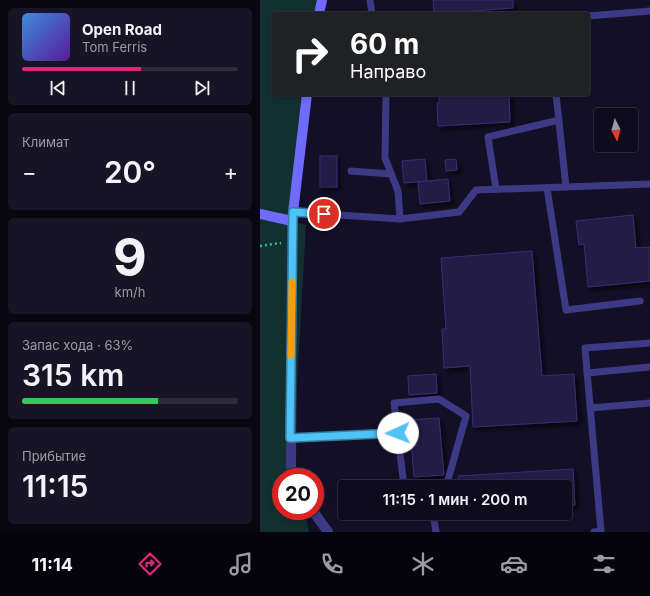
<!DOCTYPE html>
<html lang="ru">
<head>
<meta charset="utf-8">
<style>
	:root { --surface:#0e0b1c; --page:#171425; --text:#f1f3f6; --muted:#9b9ba3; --line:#2e2b3b; --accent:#db2777 }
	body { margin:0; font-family:Inter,sans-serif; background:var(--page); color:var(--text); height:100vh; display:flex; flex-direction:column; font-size:15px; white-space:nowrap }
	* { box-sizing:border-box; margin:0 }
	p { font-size:13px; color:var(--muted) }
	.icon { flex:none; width:22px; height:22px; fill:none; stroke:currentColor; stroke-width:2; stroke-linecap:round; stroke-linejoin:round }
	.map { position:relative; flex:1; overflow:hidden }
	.side { display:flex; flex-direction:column; gap:8px; padding:8px; background:#08060f; width:260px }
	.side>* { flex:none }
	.hud { position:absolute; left:12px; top:12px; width:318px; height:84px; border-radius:4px; box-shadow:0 2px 6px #0003,0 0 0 1px var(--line); background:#202124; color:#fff; overflow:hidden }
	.needle { width:26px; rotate:174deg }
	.buttons { position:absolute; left:334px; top:108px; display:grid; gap:8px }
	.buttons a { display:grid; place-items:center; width:44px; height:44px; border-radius:4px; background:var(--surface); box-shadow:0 2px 6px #0003,0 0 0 1px var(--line); font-size:20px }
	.speed { position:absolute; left:12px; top:468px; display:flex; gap:8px; font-size:20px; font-weight:700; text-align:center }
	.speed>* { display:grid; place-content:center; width:52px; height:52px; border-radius:50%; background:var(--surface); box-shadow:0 2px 6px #0003,0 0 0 1px var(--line); line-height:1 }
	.speed .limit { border:6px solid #d22; background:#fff; color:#111 }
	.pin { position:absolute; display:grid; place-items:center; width:34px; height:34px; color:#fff; margin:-17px; border:2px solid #fff; border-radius:50%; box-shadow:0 1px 4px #0007 }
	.me { position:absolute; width:44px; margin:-22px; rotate:268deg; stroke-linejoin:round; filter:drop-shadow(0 0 3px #0008) }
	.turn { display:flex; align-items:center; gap:14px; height:84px; padding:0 12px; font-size:18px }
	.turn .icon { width:52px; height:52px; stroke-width:2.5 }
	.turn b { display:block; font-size:28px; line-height:34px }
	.big { font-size:30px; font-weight:600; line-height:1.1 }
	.side .card { flex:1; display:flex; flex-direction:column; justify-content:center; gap:6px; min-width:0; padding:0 14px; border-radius:6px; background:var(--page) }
	.side .dial { align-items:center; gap:0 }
	.dial b { font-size:52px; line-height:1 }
	.song { display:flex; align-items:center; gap:12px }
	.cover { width:48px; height:48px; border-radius:6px; background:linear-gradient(135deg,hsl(210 70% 55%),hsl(270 70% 35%)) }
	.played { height:4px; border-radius:2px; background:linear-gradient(90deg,var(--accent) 55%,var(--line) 55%) }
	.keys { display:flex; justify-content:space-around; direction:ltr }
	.heat { display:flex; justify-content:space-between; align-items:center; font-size:22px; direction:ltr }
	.charge { height:6px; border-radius:3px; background:linear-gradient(90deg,#34c759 63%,var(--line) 0) }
	.trip { position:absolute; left:78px; top:480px; width:234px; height:40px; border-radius:4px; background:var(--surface); box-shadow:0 2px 6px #0003,0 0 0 1px var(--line); font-weight:600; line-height:40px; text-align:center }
	.tabs { display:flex; height:64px; justify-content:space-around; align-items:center; background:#06040b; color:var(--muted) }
	.tabs .icon { width:28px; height:28px }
	.tabs .on { color:var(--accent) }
	.tabs b { font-size:18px; color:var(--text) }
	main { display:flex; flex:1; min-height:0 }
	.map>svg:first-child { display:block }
</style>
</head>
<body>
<main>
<section class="side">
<div class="card">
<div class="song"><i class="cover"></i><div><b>Open Road</b><p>Tom Ferris</p></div></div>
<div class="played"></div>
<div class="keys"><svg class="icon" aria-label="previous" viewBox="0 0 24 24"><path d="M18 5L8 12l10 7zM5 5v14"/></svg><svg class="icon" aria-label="pause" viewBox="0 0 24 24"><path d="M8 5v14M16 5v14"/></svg><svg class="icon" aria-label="next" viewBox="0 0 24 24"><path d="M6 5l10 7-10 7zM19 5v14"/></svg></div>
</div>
<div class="card"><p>Климат</p>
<div class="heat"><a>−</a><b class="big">20°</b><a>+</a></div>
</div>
<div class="card dial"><b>9</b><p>km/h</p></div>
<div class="card"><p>Запас хода · 63%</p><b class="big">315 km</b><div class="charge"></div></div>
<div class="card"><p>Прибытие</p><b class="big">11:15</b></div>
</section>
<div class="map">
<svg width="390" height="532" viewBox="0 0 390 532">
	<defs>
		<filter id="shadow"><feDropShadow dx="3.5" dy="3.5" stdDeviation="2" flood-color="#0009"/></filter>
	</defs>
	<rect width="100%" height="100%" fill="#130f26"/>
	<!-- green -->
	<path fill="#12302f" d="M0,0H62L59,14H14V94H47L32,221L46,225L37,386L35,460L38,477H21V511H45L49,532H0Z"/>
	<!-- building -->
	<g fill="#241b47" stroke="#3b2d73" filter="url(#shadow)">
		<path d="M173,0H253V8L174,14Z"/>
		<path d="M179,94H249L250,122L178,126L177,103H179Z"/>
		<rect x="60" y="156" width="17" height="31"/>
		<path d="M165,159L167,181L144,183L142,161Z"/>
		<path d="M196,159L197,170L186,171L185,160Z"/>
		<path d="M188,179L190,201L160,204L158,182Z"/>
		<path d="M373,215L376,248L390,247V281L328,287L324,244L319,245L316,221Z"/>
		<path d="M272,251L282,376L314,374L317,421L213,427L210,366L184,368L182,329H186L181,258Z"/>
		<path d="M176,374L177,393L149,395L148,376Z"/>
		<path d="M179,418L184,475L154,477L151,441L144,442L142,427L150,426L149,420Z"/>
		<path d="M313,469L315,505L305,506V487H198V476Z"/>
	</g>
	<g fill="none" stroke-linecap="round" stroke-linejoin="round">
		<!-- path -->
		<path stroke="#2fb8b0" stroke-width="2.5" stroke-dasharray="2 3" stroke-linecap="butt" d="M0,246L21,243"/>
		<!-- lane -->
		<g stroke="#3d3a85" stroke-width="7">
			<path d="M110,0L112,14"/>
			<path d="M328,16L390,11"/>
			<path d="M126,94L125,158L138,191L140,219"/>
			<path d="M296,94L306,187"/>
			<path d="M91,171L131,174"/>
			<path d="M287,188L306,310L380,301"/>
			<path d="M236,189L228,137L299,120"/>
			<path d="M33,212L140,219L199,212L216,190L390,184"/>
			<path d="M327,373L390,367"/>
			<path d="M330,408L390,403"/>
			<path d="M31,438L138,433"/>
			<path d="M144,487L134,403L179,399L206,416L186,487"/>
			<path d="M173,513L176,532"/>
			<path d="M334,532L341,531L325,348L390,343"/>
		</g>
		<!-- street -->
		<g stroke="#3d3a85" stroke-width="10">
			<path d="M31,477L32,221"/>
			<path d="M53,511L68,532"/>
		</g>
		<!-- secondary -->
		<g stroke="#6f6bff" stroke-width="10">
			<path d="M59,14L62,0"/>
			<path d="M0,214L32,221L47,94"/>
		</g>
	</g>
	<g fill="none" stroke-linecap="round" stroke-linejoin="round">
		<!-- route casing -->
		<g stroke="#337fa1" stroke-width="10">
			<path id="route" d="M64,214L33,212L30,438L138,433"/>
		</g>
		<!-- route -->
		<use href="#route" stroke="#4fc3f7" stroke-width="7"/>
		<!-- slow -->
		<path stroke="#f59e0b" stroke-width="7" d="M31,355L32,282"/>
	</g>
</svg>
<div class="buttons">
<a><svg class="needle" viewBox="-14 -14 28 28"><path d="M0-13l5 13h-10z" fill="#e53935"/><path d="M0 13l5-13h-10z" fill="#9b9ba3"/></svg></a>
</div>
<div class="speed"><div class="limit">20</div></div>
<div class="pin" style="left:64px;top:214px;background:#d93025"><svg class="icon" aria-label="arrive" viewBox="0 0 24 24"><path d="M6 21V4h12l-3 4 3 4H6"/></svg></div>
<svg class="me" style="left:138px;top:433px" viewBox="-20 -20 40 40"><circle r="19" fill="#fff"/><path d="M0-13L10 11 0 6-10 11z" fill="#4fc3f7"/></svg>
<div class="trip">11:15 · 1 мин · 200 m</div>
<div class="hud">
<div class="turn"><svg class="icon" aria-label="right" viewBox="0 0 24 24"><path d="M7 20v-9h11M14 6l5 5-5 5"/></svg><div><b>60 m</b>Направо</div></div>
</div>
</div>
</main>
<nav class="tabs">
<b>11:14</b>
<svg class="icon on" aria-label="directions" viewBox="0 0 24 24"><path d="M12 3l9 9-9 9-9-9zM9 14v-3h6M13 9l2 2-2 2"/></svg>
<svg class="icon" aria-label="music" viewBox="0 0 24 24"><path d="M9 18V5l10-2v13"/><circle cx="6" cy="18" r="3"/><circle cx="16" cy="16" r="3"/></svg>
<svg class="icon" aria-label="phone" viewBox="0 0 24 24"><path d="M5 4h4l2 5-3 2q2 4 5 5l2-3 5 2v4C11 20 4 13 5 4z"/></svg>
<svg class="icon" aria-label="climate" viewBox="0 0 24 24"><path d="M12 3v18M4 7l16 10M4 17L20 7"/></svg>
<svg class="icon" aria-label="car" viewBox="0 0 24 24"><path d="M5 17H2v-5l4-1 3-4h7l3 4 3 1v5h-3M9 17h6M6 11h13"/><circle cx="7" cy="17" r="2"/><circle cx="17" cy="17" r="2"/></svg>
<svg class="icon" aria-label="filters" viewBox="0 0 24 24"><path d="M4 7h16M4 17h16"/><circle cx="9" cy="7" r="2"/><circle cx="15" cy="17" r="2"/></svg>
</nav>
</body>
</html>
